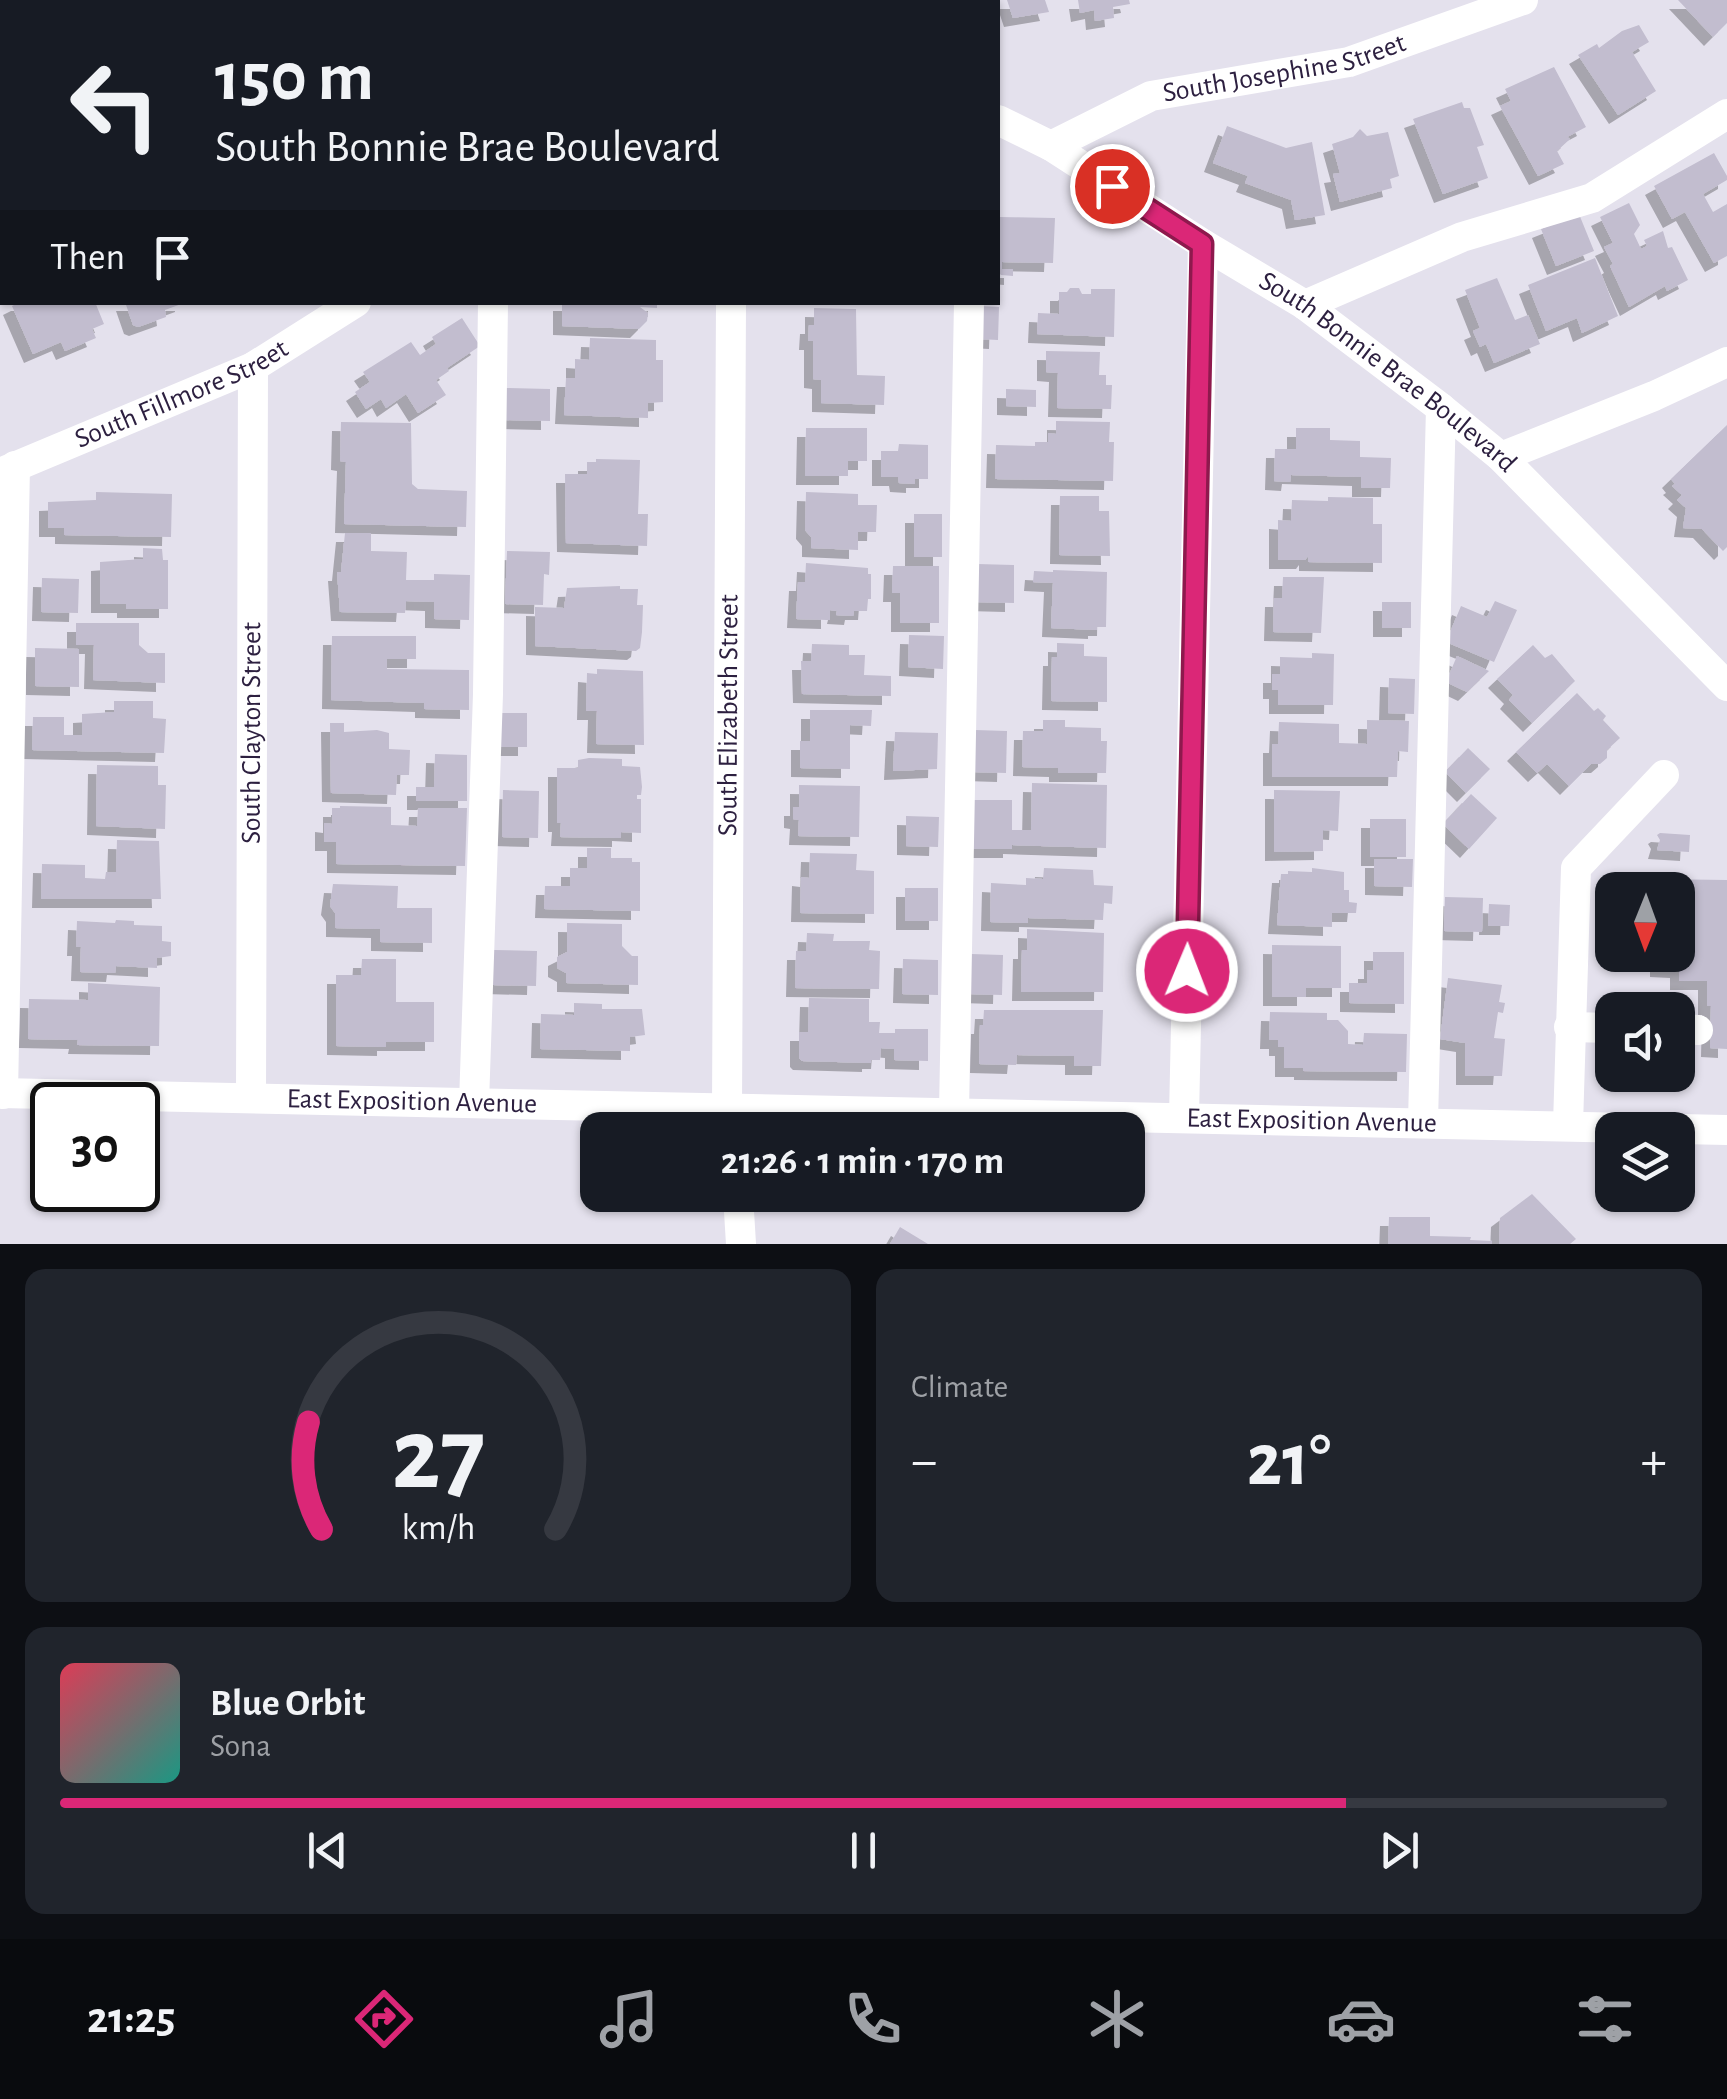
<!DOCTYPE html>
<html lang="en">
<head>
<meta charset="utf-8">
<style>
	:root { --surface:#171b24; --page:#20242c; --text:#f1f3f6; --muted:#9ea1a6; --line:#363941; --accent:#db2777 }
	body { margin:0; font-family:"Alegreya Sans",sans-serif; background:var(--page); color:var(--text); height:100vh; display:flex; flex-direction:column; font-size:38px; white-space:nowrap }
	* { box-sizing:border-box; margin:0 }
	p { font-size:32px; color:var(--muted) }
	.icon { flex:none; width:55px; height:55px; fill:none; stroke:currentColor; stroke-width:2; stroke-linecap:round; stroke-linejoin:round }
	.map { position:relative; height:1244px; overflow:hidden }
	.panel { display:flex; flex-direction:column; gap:25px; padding:25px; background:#0d0f14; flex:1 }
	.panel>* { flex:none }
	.top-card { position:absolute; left:0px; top:0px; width:1000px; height:305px; box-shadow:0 2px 8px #0004; background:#171b24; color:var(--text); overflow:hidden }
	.needle { width:65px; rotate:181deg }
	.buttons { position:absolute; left:1595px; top:872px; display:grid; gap:20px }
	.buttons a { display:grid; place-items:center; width:100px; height:100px; border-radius:20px; background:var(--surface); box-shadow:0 2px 8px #0004; font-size:50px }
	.speed { position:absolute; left:30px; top:1082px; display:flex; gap:20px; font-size:50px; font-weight:700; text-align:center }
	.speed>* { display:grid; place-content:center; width:130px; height:130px; border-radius:50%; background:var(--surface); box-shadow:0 2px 8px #0004; line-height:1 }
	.speed .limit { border:5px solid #111; border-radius:15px; background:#fff; color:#111 }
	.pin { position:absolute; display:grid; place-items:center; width:85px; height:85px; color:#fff; margin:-42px; border:5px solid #fff; border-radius:50%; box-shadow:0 2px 10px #0007 }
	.me { position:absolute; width:110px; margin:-55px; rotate:1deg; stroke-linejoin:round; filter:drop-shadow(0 0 8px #0008) }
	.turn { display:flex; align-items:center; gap:35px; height:210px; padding:0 50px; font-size:45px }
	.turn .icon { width:130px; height:130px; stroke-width:2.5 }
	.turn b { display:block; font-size:70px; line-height:85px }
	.then { display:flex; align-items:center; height:95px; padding:0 50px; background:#0003; gap:20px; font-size:38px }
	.big { font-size:75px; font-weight:600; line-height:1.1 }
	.panel .tile { flex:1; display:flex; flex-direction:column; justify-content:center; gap:15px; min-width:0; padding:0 35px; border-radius:20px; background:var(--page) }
	.panel .dial { align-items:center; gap:0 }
	.dial svg { height:260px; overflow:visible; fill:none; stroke:var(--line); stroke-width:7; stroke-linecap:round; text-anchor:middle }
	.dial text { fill:var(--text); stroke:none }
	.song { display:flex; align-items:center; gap:30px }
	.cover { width:120px; height:120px; border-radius:15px; background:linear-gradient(135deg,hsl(350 70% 55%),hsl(170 70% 35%)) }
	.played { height:10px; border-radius:5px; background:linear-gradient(90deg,var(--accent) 80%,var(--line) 80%) }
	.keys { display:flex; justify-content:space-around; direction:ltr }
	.heat { display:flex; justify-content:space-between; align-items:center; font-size:55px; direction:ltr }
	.panel .tiles { flex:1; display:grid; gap:25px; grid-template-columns:1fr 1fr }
	.tile:last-child { grid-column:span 2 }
	.trip { position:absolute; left:580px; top:1112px; width:565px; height:100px; border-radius:20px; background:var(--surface); box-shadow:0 2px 8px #0004; font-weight:600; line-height:100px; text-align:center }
	.menu { display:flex; height:160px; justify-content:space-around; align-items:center; background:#090b0e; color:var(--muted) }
	.menu .icon { width:70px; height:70px }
	.menu .active { color:var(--accent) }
	.menu b { font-size:45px; color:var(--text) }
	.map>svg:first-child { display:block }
</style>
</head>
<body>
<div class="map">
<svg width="1727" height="1244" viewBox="0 0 1727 1244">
	<defs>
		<filter id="shadow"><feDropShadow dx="-9" dy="9" stdDeviation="0" flood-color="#0004"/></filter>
	</defs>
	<rect width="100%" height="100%" fill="#e4e1ed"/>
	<!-- building -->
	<g fill="#c2bdcf" filter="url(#shadow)">
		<path d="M1007,0H1045L1049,12L1013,18Z"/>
		<path d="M1078,0H1129L1130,4L1113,7L1114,18L1095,21L1094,10L1080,13Z"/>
		<path d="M1678,0H1727V23L1713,37Z"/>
		<path d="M1639,25L1649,42L1632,52L1656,91L1618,115L1578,55L1597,44L1599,48L1622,31Z"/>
		<path d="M1554,67L1586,127L1567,137L1570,139L1557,151L1564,164L1538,176L1500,106L1511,101L1505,89Z"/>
		<path d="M1462,102L1464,108H1470L1484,145L1477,147L1488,178L1443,194L1413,119Z"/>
		<path d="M1227,126L1286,148L1312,142L1325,215L1295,220L1291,200L1245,183L1248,176L1213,163Z"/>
		<path d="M1360,129L1367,136L1388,132L1399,176L1390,179L1392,188L1340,202L1333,174L1340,173L1332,144L1353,137Z"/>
		<path d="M1714,153L1727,176V180L1703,194L1713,212L1727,204V256L1714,263L1685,212L1672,219L1654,186Z"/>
		<path d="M1629,203L1640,225L1634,234L1641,249L1647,246L1644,240L1663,231L1668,248L1672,247L1688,280L1667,291L1665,286L1629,307L1610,266L1613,264L1604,247L1613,243L1600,217Z"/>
		<path d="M1579,214L1594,251L1556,266L1541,229Z"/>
		<path d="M998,217L1055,218L1053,263L1002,262V269H1013V276L1001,275L998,272Z"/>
		<path d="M1595,258L1618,316L1582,333L1577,318L1546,331L1528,285Z"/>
		<path d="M1497,278L1515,320L1528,315L1540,344L1494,363L1486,344L1480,347L1473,331L1480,328L1465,290Z"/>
		<path d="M1070,288H1079L1082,294H1091V289H1115L1114,337L1037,334L1038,313L1059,314V292H1067Z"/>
		<path d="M20,302H95L104,324L92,329L96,338L65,351L61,342L33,354L12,306Z"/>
		<path d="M125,302H184V303L165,310L166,317L138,327L133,325Z"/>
		<path d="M562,302H657V308L640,307L648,313L647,321L639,329L562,326Z"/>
		<path d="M979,306L999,307L998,340L979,339Z"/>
		<path d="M814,308L856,309L857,375L885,376L884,405L821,403V380L813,379V341H808L809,325H814Z"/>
		<path d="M462,318L480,346L447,368L449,371L436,380L446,395L418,413L406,394L386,408L381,399L366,409L355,392L370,382L363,372L411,342L420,355L436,344L432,337Z"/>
		<path d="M590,338L656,340V360H663V402L648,403V418L564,415L566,378H575V359L589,360Z"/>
		<path d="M1046,351L1100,352L1099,375H1106V385H1112L1111,409L1057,408L1058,373L1046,372Z"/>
		<path d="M505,388L550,389V421L504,420Z"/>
		<path d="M1006,389L1036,390V407L1006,406Z"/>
		<path d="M1056,421L1110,422L1109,442H1114L1113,481L995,479L996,445L1035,446V442H1048V433L1056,434Z"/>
		<path d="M341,422L411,423L412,484L418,489L467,491L466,527L344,524L346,462L340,461Z"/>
		<path d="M1727,425V547L1723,551L1702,529L1683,528L1686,508L1677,500L1682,495L1672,486L1675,484L1671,479Z"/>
		<path d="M806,428H867V461H848V476H805Z"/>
		<path d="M1296,428H1330V440L1360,441V457L1391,458L1390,488H1361V477L1291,475L1290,482L1274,481L1275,449H1296Z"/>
		<path d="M899,444L928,445V479H915V484L899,483L898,477H881V451H898Z"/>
		<path d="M596,459L640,460L638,514H648L647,546L566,543L565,474H587V462H596Z"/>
		<path d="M96,492L172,494L171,537L64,535V528H48V502L96,500Z"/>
		<path d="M806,492L858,494V505H877L876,532H858V550L811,548V537L805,530Z"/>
		<path d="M1060,496H1099V511H1109L1110,556L1059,555Z"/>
		<path d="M1328,497L1373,498V524H1382V563L1308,562V556L1305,560H1278V520L1291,521L1292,500L1328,501Z"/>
		<rect x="914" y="514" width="28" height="43"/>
		<path d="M345,533H371V551L407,552L406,580H434V574L470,575L469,620L434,619V602L406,601L405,613L340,612L337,572H341Z"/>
		<path d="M143,548L162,549L163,560H168V609H126V604H100V562L143,559Z"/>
		<path d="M507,551L550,552L549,575L544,574L543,605L505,604Z"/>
		<path d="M806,563L868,568V574H871V599H868L867,611H854L853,616L836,615L837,611L830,610V620L796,619L798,582H805Z"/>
		<path d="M977,564L1014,565V603L976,602Z"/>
		<path d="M893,566H939V623H900V593H892Z"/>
		<path d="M1053,570L1107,572L1106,627H1097V630L1051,628L1053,583L1033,582L1034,571L1053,572Z"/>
		<path d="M1283,577H1324L1321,633L1273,632L1274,598H1282Z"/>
		<path d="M42,578L79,579L78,613L41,612Z"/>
		<path d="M620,586V589H638L637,605H643L642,632L640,648L636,651L535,646V607L564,608L567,588Z"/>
		<path d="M1495,601L1517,610L1494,662L1446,642L1461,606L1487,617Z"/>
		<rect x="1382" y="602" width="29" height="26"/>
		<path d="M76,623H139V645L148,653H165V683L93,680L94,645H76Z"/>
		<path d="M909,635L944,636L943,669L908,667Z"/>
		<path d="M332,636H416V659H387V669L469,670V710L424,709V703L331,700Z"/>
		<path d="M1057,643L1084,644V656L1107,657V702L1051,701L1052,657H1057Z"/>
		<path d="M812,644L849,645V655H865L864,675L891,676V696L802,694L801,661H811Z"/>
		<path d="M1533,645L1545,658L1552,654L1575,681L1532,723L1509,700L1513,695L1497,679Z"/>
		<path d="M35,648L79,649V687L35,686Z"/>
		<path d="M1312,653L1334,654L1333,705H1278V690H1272V674H1280V657L1312,658Z"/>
		<path d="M1457,656L1489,671L1467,692L1446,682Z"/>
		<path d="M597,669L643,671L644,745L596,744L597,711H586L587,673L597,674Z"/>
		<path d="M1389,678L1415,679L1414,714L1388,713Z"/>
		<path d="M1577,693L1594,711L1598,708L1606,716L1603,720L1620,738L1607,750V758L1600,764H1591L1569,786L1547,764L1537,773L1516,752Z"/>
		<path d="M114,701H153V718L166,719L164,753L32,750L33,717H64V735H82V714L114,712Z"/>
		<path d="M810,710H872L871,726L850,725V769L800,768V741H810Z"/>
		<rect x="501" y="713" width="26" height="34"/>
		<path d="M1043,720H1065V727L1101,728V741H1107L1106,773H1058V768L1022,767L1023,731H1043Z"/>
		<path d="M1367,720L1409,721L1408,752L1398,751L1397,777H1272V744H1278L1279,722L1339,724V743L1367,744Z"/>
		<path d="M330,723H344V732L377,730L389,733V749L410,750L409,775H397L396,795L331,793Z"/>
		<path d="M975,730L1007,731L1006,773L974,772Z"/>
		<path d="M895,732L938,733L937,769L893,771Z"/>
		<path d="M1468,748L1490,769L1466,793L1445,772Z"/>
		<path d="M435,754L467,755V801H416V787H434Z"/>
		<path d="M589,758L622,759V766L640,767L642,787L641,795H637V799H641V833L621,832V838L560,837L561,823H557V768H578V760Z"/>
		<path d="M97,765L158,766V785H166L165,829L96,826Z"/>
		<path d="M1032,783L1107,785L1106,848L1012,845V849H972L973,800H1012V830H1031Z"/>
		<path d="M799,785L860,786L859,837L798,836L799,820L793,819V807H799Z"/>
		<path d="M503,790L539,791L538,838L502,837Z"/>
		<path d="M1274,790L1340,791L1338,831L1323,830V851L1274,852Z"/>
		<path d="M1471,794L1497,818L1469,849L1443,824Z"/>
		<path d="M340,806L391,807V825L417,826L418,808H467L465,866L336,864V842H324V823L332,824V808H340Z"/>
		<path d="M906,816L939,817L938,847L906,846Z"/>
		<rect x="1370" y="819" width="36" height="38"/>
		<path d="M1660,833L1690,835L1689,852L1657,850L1660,840L1657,835Z"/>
		<path d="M117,840L159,841L161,899H41L42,864L85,865V878L105,879L106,872H116Z"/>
		<path d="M587,848H611V858H632V862H640V911L544,909L545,886H570V868H587Z"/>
		<path d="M810,853L857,854L856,870L874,871V914L800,913L801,877L809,878Z"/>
		<path d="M1374,859H1413L1412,887L1374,886Z"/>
		<path d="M1044,868L1093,870L1094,885L1113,886L1112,904L1104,903L1103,920L1028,918V923L990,922L991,883L1026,885V878L1043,879Z"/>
		<path d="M1312,868L1344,872V890H1349V902L1357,903L1356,913H1332V927L1277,925L1281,874H1288V871L1312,872Z"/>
		<path d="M1660,879L1727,880V1049L1710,1048L1711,1006H1707V981H1679V969L1659,968V955H1678V890H1660Z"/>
		<path d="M333,884L398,886L397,908H432V943L380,942V929L335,928V913L330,906Z"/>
		<rect x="905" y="888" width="33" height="33"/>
		<path d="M1445,897L1483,898L1482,932L1444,931Z"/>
		<path d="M1489,904L1510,905L1509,926H1488Z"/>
		<path d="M116,920L134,921V925L162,926V941L171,942V956L157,958V968L116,966L115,973L80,972L81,947H76L77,921L115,923Z"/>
		<path d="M567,923L622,924V946L632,956H638V985L566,983V973L557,968V957L567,952Z"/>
		<path d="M1027,929L1104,933L1103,992H1021L1022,950H1027Z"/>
		<path d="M807,933L834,934L833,941H870L869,950L880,951L879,989L795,988L796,951H806Z"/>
		<path d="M1272,945L1341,946V988H1306V997H1272Z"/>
		<path d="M494,950L537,951L536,986L493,985Z"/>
		<path d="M1373,952H1404V1004L1349,1003V983H1367V970H1373Z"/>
		<path d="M971,954L1003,955L1002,995L970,994Z"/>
		<path d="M362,959H396V1002H434V1042H386V1047L336,1046V975H361Z"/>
		<path d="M903,959L938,960V995L902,994Z"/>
		<path d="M1448,978L1502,985L1499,1002L1505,1003L1503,1013L1498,1012L1494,1038L1505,1039L1502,1076H1465V1043L1440,1039Z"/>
		<path d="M88,983L160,987L159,1046L77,1045L78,1040L28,1039L29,999L88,1000Z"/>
		<path d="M809,998L869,999V1022H880L879,1033H895V1029H928V1061L894,1060V1049L881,1048L880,1060H871V1063L802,1061L799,1058V1032H808Z"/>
		<path d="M574,1003L602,1004V1009H642L645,1035L630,1037V1051L540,1049L541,1014L574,1015Z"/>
		<path d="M984,1010H1103L1101,1066H1074V1056L1017,1055L1016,1065L979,1064L980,1025H983Z"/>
		<path d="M1270,1012L1327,1013V1020H1338L1348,1031V1044L1363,1045L1364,1033L1407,1034L1406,1072L1303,1071V1068H1284V1047H1278V1040H1269Z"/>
		<path d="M1532,1194L1576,1239L1570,1244H1499L1500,1218Z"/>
		<path d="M1389,1217H1430V1236L1471,1237L1470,1240L1492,1241V1244H1388Z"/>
		<path d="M900,1227L928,1244H890Z"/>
	</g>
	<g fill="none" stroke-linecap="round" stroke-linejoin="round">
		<!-- minor -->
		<g stroke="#fff" stroke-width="30">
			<path d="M257,0L259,2"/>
			<path d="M736,0L742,2"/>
			<path d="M585,2L586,0"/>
			<path d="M855,2L857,0"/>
			<path id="s1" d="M998,120L1051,146L1203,244L1305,305L1441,408L1501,457L1727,686"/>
			<path id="s2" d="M1051,146L1151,96L1349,62L1523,0"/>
			<path d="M0,206L2,205"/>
			<path d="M1305,305L1462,237L1592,198L1727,114"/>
			<path d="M1501,457L1654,396L1727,362"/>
			<path id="s3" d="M0,473L253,367L356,302"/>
			<path d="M1569,1027L1612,1028"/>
			<path d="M1678,1029L1698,1030"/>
			<path id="s4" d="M0,1093L1727,1130"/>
			<path d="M3,1094L15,466"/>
			<path id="s5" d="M251,1098L253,367"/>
			<path d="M474,1103L488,694L493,302"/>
			<path d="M954,1112L969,302"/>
			<path d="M1184,1117L1203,244"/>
			<path d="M1423,1122L1441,408"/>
			<path d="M1568,1125L1576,868L1664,775"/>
			<path id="s6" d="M730,1130L727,1108L731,302"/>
			<path d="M738,1195L741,1244"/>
		</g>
	</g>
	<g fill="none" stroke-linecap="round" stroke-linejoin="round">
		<!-- route casing -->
		<g stroke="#8e194d" stroke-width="25">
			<path id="route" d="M1112,186L1202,244L1187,971"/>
		</g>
		<!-- route -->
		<use href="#route" stroke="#db2777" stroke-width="18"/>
	</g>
	<g text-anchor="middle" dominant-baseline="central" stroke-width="10" stroke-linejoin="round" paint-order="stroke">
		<!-- street labels -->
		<g font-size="28" fill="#2d2040" stroke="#f4f2f9">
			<text stroke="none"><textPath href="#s2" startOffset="248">South Josephine Street</textPath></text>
			<text stroke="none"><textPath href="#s1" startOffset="465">South Bonnie Brae Boulevard</textPath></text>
			<text stroke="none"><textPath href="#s3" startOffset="198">South Fillmore Street</textPath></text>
			<text stroke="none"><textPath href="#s6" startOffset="415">South Elizabeth Street</textPath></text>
			<text stroke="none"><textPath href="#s5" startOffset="365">South Clayton Street</textPath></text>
			<text stroke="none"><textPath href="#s4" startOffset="412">East Exposition Avenue</textPath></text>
			<text stroke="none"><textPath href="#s4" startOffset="1312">East Exposition Avenue</textPath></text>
		</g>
	</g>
</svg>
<div class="buttons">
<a><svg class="needle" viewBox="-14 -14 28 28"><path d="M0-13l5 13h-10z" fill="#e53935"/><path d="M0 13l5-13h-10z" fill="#9ea1a6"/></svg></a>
<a><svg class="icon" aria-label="sound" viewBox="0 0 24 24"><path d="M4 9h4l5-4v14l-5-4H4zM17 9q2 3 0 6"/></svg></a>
<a><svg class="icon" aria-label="layers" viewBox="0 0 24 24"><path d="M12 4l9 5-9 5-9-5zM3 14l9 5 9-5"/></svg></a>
</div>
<div class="speed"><div class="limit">30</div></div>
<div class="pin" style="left:1112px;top:186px;background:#d93025"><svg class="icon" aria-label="arrive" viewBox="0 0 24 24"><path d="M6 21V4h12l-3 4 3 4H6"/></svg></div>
<svg class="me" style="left:1187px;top:971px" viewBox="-20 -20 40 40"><circle r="17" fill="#db2777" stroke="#fff" stroke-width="3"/><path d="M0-11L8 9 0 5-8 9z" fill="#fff"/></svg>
<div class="trip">21:26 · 1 min · 170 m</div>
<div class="top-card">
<div class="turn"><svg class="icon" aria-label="left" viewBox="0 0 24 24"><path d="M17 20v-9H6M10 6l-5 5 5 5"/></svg><div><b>150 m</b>South Bonnie Brae Boulevard</div></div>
<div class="then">Then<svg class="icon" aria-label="arrive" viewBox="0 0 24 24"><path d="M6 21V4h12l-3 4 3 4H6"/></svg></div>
</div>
</div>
<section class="panel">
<div class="tiles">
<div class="tile dial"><svg viewBox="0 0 100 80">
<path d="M14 69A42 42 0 1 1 86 69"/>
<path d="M14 69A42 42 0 0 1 10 36" stroke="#db2777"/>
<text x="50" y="56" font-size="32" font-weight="700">27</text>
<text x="50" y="72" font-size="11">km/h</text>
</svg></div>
<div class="tile"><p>Climate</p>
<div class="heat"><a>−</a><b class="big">21°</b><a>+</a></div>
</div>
<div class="tile">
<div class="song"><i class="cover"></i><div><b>Blue Orbit</b><p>Sona</p></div></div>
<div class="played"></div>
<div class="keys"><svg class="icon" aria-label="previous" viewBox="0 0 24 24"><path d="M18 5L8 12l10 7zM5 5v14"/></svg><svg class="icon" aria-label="pause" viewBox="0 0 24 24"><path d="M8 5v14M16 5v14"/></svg><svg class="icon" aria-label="next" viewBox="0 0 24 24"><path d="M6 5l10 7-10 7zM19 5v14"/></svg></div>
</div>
</div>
</section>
<nav class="menu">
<b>21:25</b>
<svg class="icon active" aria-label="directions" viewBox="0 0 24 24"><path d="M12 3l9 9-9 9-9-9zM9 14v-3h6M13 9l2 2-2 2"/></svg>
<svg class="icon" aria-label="music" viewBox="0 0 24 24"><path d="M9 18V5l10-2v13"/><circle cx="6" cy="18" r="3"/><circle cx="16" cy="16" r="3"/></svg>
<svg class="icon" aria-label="phone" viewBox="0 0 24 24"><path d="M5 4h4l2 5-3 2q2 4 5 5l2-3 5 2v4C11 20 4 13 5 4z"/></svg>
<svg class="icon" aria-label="climate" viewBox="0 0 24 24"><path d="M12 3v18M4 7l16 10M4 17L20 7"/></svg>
<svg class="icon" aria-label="car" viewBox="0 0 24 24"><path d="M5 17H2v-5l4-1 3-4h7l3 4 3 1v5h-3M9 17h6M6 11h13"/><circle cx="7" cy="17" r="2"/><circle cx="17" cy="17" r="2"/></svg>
<svg class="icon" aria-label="filters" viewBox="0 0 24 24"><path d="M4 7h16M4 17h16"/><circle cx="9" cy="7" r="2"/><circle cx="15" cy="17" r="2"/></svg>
</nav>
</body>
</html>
